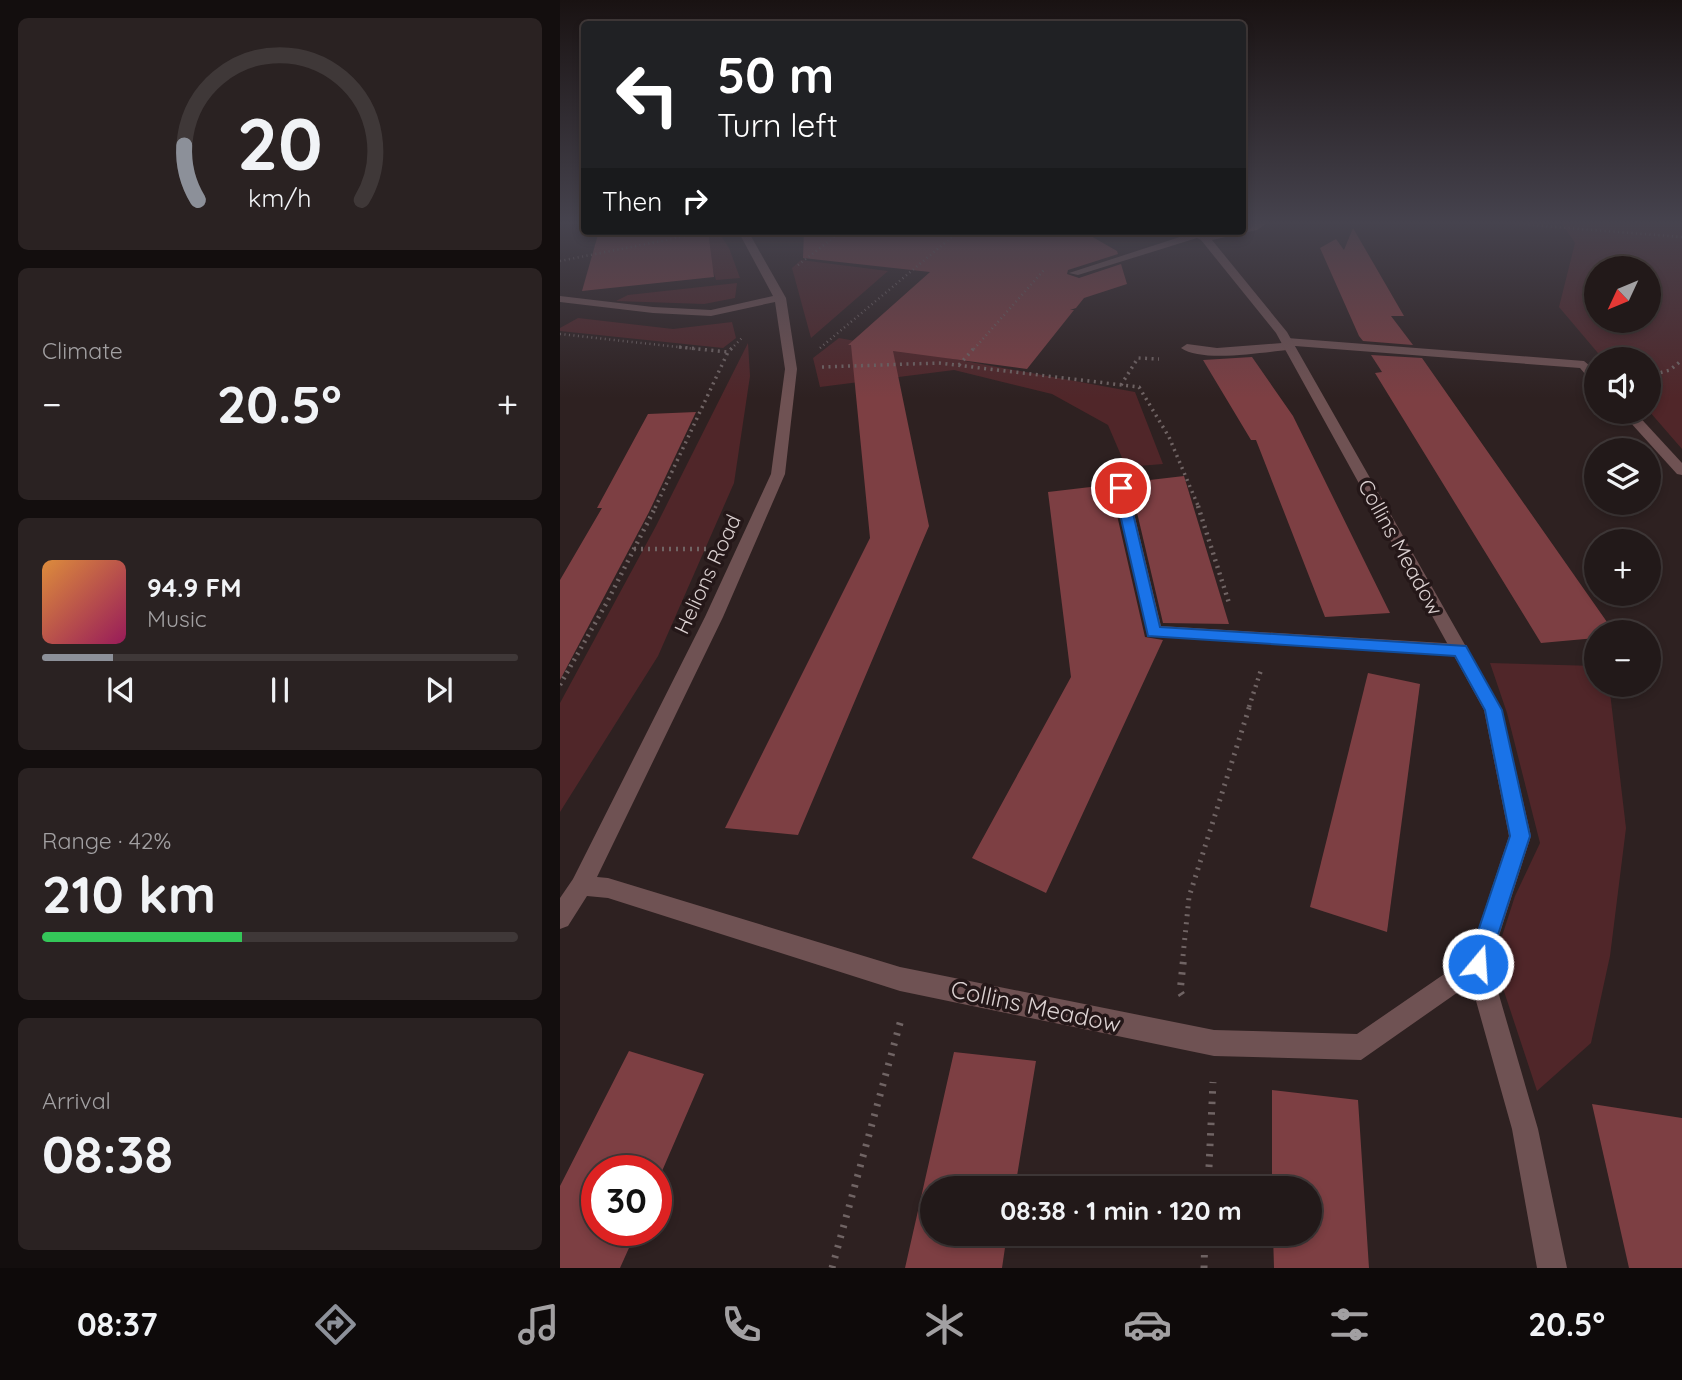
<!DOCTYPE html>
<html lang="en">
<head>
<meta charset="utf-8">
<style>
	:root { --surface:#221919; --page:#2a2222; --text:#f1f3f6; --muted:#a2a0a2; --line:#3f3838; --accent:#8c9099 }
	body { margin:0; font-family:Quicksand,sans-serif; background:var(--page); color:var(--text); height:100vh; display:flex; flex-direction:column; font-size:26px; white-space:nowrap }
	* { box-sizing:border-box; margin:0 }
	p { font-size:23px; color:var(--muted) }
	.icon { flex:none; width:38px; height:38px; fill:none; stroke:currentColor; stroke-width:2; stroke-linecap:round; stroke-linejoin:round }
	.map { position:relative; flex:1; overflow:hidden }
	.sheet { display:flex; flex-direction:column; gap:18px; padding:18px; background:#130e0e; width:560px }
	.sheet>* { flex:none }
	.guide { position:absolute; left:21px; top:21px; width:665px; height:214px; border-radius:7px; box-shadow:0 4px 10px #0003,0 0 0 2px var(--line); background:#202124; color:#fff; overflow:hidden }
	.needle { width:46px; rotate:226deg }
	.fabs { position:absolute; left:1024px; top:256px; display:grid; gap:14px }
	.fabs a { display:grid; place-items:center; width:77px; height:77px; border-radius:50%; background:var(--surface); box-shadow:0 4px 10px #0003,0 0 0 2px var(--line); font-size:35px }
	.speed { position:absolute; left:21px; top:1155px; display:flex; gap:14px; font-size:35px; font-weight:700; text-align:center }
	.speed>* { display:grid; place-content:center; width:91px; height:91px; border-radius:50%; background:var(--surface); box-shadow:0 4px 10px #0003,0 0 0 2px var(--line); line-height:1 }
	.speed .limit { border:10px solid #d22; background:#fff; color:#111 }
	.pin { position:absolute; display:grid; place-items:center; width:60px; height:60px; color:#fff; margin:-30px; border:4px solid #fff; border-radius:50%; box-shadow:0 2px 7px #0007 }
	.me { position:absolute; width:77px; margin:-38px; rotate:18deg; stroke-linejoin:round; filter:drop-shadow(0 0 5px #0008) }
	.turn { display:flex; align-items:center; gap:24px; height:147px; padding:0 21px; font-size:32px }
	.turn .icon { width:91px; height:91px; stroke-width:2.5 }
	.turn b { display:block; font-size:49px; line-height:60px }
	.then { display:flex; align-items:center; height:66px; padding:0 21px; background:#0003; gap:14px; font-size:26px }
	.big { font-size:52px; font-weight:800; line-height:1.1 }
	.sheet .card { flex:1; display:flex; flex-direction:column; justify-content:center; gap:10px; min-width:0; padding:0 24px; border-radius:10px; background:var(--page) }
	.sheet .dial { align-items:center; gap:0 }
	.dial svg { height:182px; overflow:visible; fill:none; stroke:var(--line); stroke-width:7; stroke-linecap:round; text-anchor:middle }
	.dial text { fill:var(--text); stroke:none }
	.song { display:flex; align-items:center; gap:21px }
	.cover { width:84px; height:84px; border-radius:10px; background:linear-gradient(135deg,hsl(30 70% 55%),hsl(330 70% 35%)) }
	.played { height:7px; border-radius:4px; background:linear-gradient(90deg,var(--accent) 15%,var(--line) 15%) }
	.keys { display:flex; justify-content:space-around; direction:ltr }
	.heat { display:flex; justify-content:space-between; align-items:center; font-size:38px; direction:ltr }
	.charge { height:10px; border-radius:5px; background:linear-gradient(90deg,#34c759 42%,var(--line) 0) }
	.trip { position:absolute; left:360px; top:1176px; width:402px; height:70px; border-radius:35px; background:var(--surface); box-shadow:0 4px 10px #0003,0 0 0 2px var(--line); font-weight:800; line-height:70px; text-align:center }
	.dock { display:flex; height:112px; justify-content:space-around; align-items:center; background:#0e0a0a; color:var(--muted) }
	.dock .icon { width:49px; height:49px }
	.dock .current { color:var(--accent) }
	.dock b { font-size:32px; color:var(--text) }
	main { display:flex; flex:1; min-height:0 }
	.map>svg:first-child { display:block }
</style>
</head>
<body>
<main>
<section class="sheet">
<div class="card dial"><svg viewBox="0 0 100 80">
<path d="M14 69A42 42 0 1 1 86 69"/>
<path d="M14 69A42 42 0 0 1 8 45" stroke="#8c9099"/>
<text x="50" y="56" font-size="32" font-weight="700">20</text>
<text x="50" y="72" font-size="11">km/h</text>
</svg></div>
<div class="card"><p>Climate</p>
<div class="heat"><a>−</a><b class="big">20.5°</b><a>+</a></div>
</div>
<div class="card">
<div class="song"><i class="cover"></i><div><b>94.9 FM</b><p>Music</p></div></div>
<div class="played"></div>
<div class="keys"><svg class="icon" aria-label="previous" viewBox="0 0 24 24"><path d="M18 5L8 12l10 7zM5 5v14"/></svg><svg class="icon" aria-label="pause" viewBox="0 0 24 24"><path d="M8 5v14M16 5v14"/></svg><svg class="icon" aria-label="next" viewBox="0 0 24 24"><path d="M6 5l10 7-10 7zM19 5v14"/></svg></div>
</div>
<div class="card"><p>Range · 42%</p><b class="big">210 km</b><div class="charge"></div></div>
<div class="card"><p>Arrival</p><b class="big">08:38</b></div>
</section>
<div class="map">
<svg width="1122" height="1268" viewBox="0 0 1122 1268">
	<rect width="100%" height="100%" fill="#2e2121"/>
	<!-- green -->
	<g fill="#502629" fill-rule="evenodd">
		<path d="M1000,221H1122V449L1089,411L1088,359H1043L999,307L1015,243ZM1036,268H1088V320H1036Z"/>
		<path d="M141,231H158L169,248L180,278L156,280Z"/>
		<path d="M241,260L328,271L251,338L232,268Z"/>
		<path d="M177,283L175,298L144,304L56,301L68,295Z"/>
		<path d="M18,318L113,329L172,322L176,338L163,348L0,331V328Z"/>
		<path d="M279,338L575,392L603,464L566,467L548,425L492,394L394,370L260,387L253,358Z"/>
		<path d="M188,343L190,376L174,483L98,656L0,812V703L96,526Z"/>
		<path d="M930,663L1036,666V684H1049L1066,828L1050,956L1031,1043L977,1091L934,961L955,896L980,843L947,713Z"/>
	</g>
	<!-- building -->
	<g fill="#7d3f43">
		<path d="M793,228L844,316H831L853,345L803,341L799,336L760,248L776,239L784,250Z"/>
		<path d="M39,231H148L154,277L22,291Z"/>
		<path d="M244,231H522L557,251L558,254L508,270L507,274L519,278L561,264L567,284L524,298L516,308L510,310H514L467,369L333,351L369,526L238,835L165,828L310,538L291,345H288L370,272L243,258Z"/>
		<path d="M811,355L862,358L1054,632H1036V638L981,643L815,373L822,372Z"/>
		<path d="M692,357L733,416L830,613L765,617L696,440H691L643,360Z"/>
		<path d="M136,412L89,512L0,680V580L42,508H37L88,414Z"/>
		<path d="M624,476L669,624L603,623L571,487L564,483Z"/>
		<path d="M556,484L551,489L585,637L603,640L486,893L412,858L511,677L488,492Z"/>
		<path d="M808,673L860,684L827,932L750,907Z"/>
		<path d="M69,1051L144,1074L96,1185V1171H37V1230H77L60,1268H0V1186Z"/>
		<path d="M394,1052L476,1061L455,1188H373V1234H447L442,1268H345Z"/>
		<path d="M712,1090L798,1100L809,1268H714L713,1234H751V1188H712Z"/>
		<path d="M1032,1104L1122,1118V1268H1069Z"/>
	</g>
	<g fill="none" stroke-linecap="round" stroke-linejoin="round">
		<!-- path-far4 -->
		<g stroke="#706464" stroke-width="2.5" stroke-dasharray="1 3.5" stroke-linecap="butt">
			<path d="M919,221L1122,237"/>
			<path d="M0,261L152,231"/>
			<path d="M238,265L282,231"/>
			<path d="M0,334L136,349"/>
			<path d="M260,348L399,231"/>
			<path d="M171,349L183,337"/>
			<path d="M414,349L484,270"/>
		</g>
		<!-- path-far3 -->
		<g stroke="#706464" stroke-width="3.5" stroke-dasharray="2 4.5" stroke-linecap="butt">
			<path d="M119,347L168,352"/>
			<path d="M399,365L415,347"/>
			<path d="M262,367L379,363L579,387L609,437L639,508"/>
			<path d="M1088,376L1110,370L1122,360"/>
			<path d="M561,385L578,358L599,359"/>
			<path d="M95,508L168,352L173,347"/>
		</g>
		<!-- path-far2 -->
		<g stroke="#706464" stroke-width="4.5" stroke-dasharray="2 5" stroke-linecap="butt">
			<path d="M638,506L669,603"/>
			<path d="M74,549H146"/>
			<path d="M0,685L46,604L96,506"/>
			<path d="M689,707L701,670"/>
		</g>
		<!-- path-far1 -->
		<path stroke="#706464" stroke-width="5" stroke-dasharray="2 6" stroke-linecap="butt" d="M623,956L629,897L690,705"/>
		<!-- path -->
		<g stroke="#706464" stroke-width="7" stroke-dasharray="2.5 8" stroke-linecap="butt">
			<path d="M622,995L620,992L624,955"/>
			<path d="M648,1188L653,1082"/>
			<path d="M272,1268L342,1016"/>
			<path d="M644,1268L645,1234"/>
		</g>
		<!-- lane -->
		<g fill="#6f5253" fill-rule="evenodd">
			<path d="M727,338L1024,361L1036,371V383L1032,382L1020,368L735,346L729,350C703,352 642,363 621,348L627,344L657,348L722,343Z"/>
			<path d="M1060,411H1074L1122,463V475L1117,474Z"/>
			<path d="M561,484L568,488L601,626L900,644L906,645L909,650L906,655L900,656L588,636L554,488Z"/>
		</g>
		<!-- street -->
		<path fill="#6f5253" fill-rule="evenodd" d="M699,221H710L697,230L652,240L727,332L942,710L971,836L930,964L978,1129L1007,1268H977L952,1129L911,983L801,1060L654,1056L340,991L48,898L27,896L8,926L0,929V898L13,879L145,617L211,474L225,369L215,302L151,316L93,313L0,302V296L93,307L151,310L213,296L178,231H188L226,298L237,369L225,474L163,617L37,877L48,878L340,967L654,1030L797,1034L909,957L949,836L924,710L716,333L641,240L637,238L518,275L509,273L629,234L624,231H637L646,235L682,231V228Z"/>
	</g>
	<!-- sky -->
	<linearGradient id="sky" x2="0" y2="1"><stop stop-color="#191212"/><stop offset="0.56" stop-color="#46434e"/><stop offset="1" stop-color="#46434e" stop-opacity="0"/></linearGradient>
	<rect width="1122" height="398" fill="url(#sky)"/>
	<!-- route -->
	<path fill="#1a73e8" stroke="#114b97" stroke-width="2" d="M561,484L567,488L600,627L906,646L942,710L970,836L926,972L918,975L911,972L907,964L950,836L925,710L895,656L588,636L554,488Z"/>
	<g text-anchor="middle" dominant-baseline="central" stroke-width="7" stroke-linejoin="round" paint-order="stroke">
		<!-- street labels -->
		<g font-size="21" fill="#dbd1d1" stroke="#241718">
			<text transform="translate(841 547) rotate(61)">Collins Meadow</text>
			<text transform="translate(147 574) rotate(-65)">Helions Road</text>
		</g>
		<!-- near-street labels -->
		<g font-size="24" fill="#dbd1d1" stroke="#241718">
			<text transform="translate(476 1006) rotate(12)">Collins Meadow</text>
		</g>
	</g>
</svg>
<div class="fabs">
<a><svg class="needle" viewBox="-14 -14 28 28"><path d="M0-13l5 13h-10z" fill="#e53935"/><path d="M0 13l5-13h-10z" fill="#a2a0a2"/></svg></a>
<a><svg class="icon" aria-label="sound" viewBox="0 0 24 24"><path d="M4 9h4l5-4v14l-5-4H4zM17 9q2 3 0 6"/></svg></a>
<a><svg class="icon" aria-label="layers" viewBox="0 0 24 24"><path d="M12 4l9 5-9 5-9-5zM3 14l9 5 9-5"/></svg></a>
<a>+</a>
<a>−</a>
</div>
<div class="speed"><div class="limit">30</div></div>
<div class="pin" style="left:561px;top:488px;background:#d93025"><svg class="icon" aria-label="arrive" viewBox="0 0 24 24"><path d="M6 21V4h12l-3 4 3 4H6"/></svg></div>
<svg class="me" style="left:918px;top:964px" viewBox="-20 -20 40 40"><circle r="17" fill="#1a73e8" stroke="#fff" stroke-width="3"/><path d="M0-11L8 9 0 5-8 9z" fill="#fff"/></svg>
<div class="trip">08:38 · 1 min · 120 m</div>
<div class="guide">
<div class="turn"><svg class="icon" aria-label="left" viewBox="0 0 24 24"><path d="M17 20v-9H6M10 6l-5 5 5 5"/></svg><div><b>50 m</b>Turn left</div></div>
<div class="then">Then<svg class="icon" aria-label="right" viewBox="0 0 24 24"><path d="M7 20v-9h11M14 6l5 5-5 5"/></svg></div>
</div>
</div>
</main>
<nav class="dock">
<b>08:37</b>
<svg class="icon current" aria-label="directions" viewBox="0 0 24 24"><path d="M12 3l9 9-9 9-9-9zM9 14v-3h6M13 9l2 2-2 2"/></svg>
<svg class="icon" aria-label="music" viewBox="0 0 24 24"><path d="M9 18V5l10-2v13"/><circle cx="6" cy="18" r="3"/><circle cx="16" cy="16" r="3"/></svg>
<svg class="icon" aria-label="phone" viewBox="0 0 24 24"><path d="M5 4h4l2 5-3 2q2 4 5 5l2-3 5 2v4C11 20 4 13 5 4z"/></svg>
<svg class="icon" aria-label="climate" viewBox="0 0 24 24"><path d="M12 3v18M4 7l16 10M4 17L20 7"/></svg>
<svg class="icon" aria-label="car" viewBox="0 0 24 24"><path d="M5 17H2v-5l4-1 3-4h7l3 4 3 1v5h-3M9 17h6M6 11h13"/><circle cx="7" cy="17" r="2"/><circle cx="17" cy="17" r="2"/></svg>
<svg class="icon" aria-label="filters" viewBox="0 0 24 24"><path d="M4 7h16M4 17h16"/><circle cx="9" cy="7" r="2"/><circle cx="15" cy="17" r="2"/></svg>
<b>20.5°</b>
</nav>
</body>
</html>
